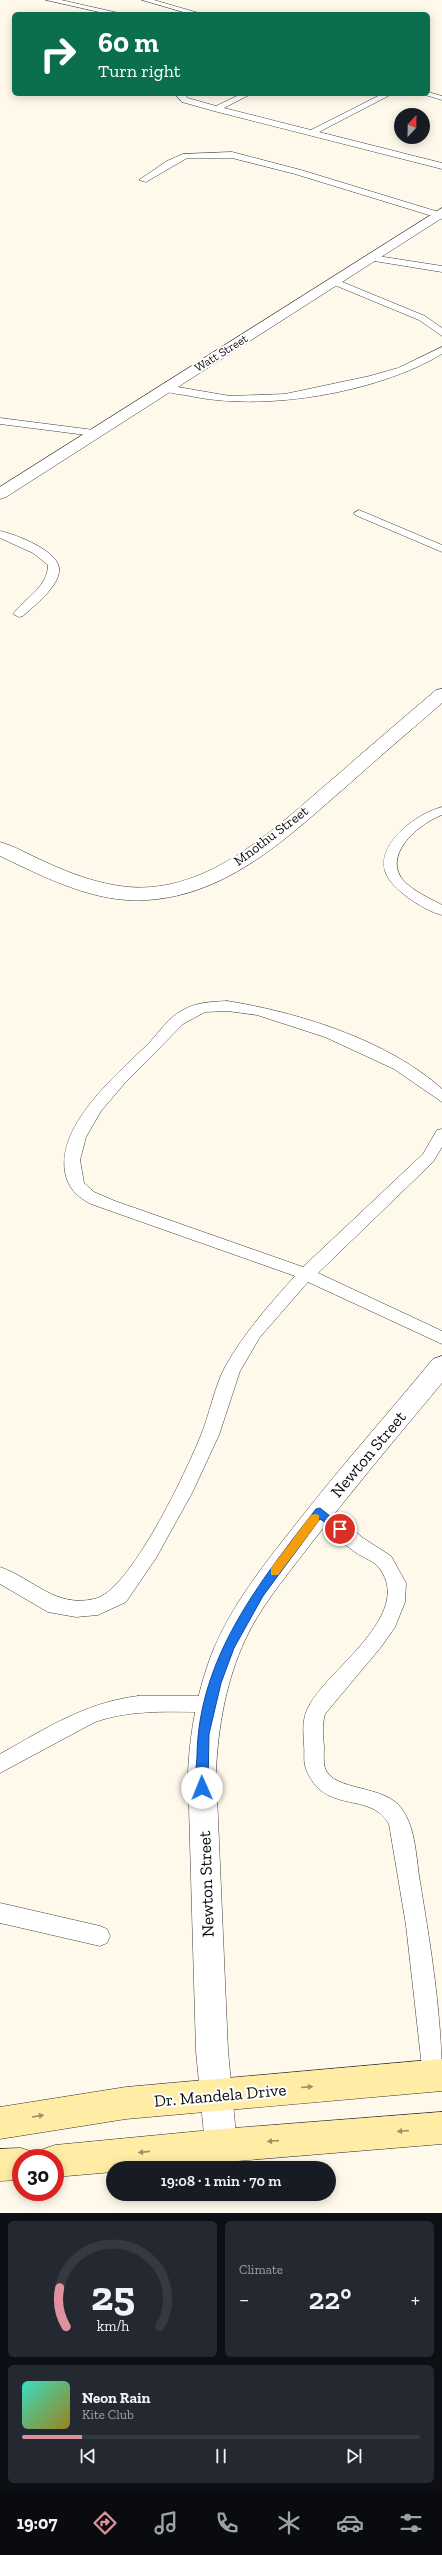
<!DOCTYPE html>
<html lang="en">
<head>
<meta charset="utf-8">
<style>
	:root { --surface:#171b24; --page:#242831; --text:#f1f3f6; --muted:#9ea1a6; --line:#363941; --accent:#dd929e }
	body { margin:0; font-family:"Zilla Slab",serif; background:var(--page); color:var(--text); height:100vh; display:flex; flex-direction:column; font-size:15px; white-space:nowrap }
	* { box-sizing:border-box; margin:0 }
	p { font-size:13px; color:var(--muted) }
	.icon { flex:none; width:22px; height:22px; fill:none; stroke:currentColor; stroke-width:2; stroke-linecap:round; stroke-linejoin:round }
	.map { position:relative; height:2213px; overflow:hidden }
	.sheet { display:flex; flex-direction:column; gap:8px; padding:8px; background:#0d0f14; flex:1 }
	.sheet>* { flex:none }
	.top-card { position:absolute; left:12px; top:12px; width:418px; height:84px; border-radius:6px; box-shadow:0 2px 10px #0003; background:#0b6e4f; color:#fff; overflow:hidden }
	.needle { width:26px; rotate:22deg }
	.controls { position:absolute; left:394px; top:108px; display:grid; gap:8px }
	.controls a { display:grid; place-items:center; width:36px; height:36px; border-radius:50%; background:var(--surface); box-shadow:0 2px 10px #0003; font-size:20px }
	.speed { position:absolute; left:12px; top:2149px; display:flex; gap:8px; font-size:20px; font-weight:700; text-align:center }
	.speed>* { display:grid; place-content:center; width:52px; height:52px; border-radius:50%; background:var(--surface); box-shadow:0 2px 10px #0003; line-height:1 }
	.speed .limit { border:6px solid #d22; background:#fff; color:#111 }
	.pin { position:absolute; display:grid; place-items:center; width:34px; height:34px; color:#fff; margin:-17px; border:2px solid #fff; border-radius:50%; box-shadow:0 1px 4px #0007 }
	.me { position:absolute; width:44px; margin:-22px; rotate:359deg; stroke-linejoin:round; filter:drop-shadow(0 0 3px #0008) }
	.turn { display:flex; align-items:center; gap:14px; height:84px; padding:0 20px; font-size:18px }
	.turn .icon { width:52px; height:52px; stroke-width:2.5 }
	.turn b { display:block; font-size:28px; line-height:34px }
	.big { font-size:30px; font-weight:600; line-height:1.1 }
	.sheet .widget { flex:1; display:flex; flex-direction:column; justify-content:center; gap:6px; min-width:0; padding:0 14px; border-radius:6px; background:var(--page) }
	.sheet .dial { align-items:center; gap:0 }
	.dial svg { height:104px; overflow:visible; fill:none; stroke:var(--line); stroke-width:7; stroke-linecap:round; text-anchor:middle }
	.dial text { fill:var(--text); stroke:none }
	.song { display:flex; align-items:center; gap:12px }
	.cover { width:48px; height:48px; border-radius:6px; background:linear-gradient(135deg,hsl(170 70% 55%),hsl(50 70% 35%)) }
	.played { height:4px; border-radius:2px; background:linear-gradient(90deg,var(--accent) 15%,var(--line) 15%) }
	.keys { display:flex; justify-content:space-around; direction:ltr }
	.heat { display:flex; justify-content:space-between; align-items:center; font-size:22px; direction:ltr }
	.sheet .tiles { flex:1; display:grid; gap:8px; grid-template-columns:1fr 1fr }
	.widget:last-child { grid-column:span 2 }
	.trip { position:absolute; left:106px; top:2161px; width:230px; height:40px; border-radius:20px; background:var(--surface); box-shadow:0 2px 10px #0003; font-weight:600; line-height:40px; text-align:center }
	.dock { display:flex; height:64px; justify-content:space-around; align-items:center; background:#090b0e; color:var(--muted) }
	.dock .icon { width:28px; height:28px }
	.dock .selected { color:var(--accent) }
	.dock b { font-size:18px; color:var(--text) }
	.map>svg:first-child { display:block }
</style>
</head>
<body>
<div class="map">
<svg width="442" height="2213" viewBox="0 0 442 2213">
	<rect width="100%" height="100%" fill="#fff9eb"/>
	<g fill="none" stroke-linecap="round" stroke-linejoin="round">
		<!-- lane casing -->
		<g stroke="#3f3f3f" stroke-width="1">
			<g id="lane">
				<path d="M46,0H61L123,14H108Z"/>
				<path d="M142,0H154L202,14H190Z"/>
				<path d="M428,92L442,96V100L422,94H428Z"/>
				<path d="M175,94H184L188,98L216,106L241,94H251L224,108L311,130L382,94H392L319,132L442,163V169L214,111L182,102Z"/>
				<path d="M232,152L301,170L442,213V219L295,174L232,158H187L146,182L139,180L167,161L183,154Z"/>
				<path d="M371,255L442,266V272L368,260L366,258Z"/>
				<path d="M335,279L425,316L442,328V336L419,320L332,284L330,282Z"/>
				<path d="M442,347V354C377,393 264,412 190,396C182,394 166,394 161,388L166,385L230,396L285,394L370,376L398,368Z"/>
				<path d="M0,418L94,430L99,433L94,436L0,424Z"/>
				<path d="M359,510L442,545V552L355,515L354,513Z"/>
				<path d="M0,531C15,534 63,552 59,572C57,588 35,605 23,616L19,617L13,614C25,598 48,587 48,565L33,553L0,538Z"/>
				<path d="M442,807V815C420,823 382,854 403,880C413,891 429,898 442,905V915C425,911 390,889 385,871C377,842 418,813 442,807Z"/>
				<path d="M227,1001C297,1012 388,1040 442,1089V1102L394,1069L325,1037L257,1015L227,1011L205,1012L183,1024L124,1084L101,1111L86,1137L80,1160L84,1183L94,1192L115,1201L303,1267L423,1154L437,1130L442,1129V1147L433,1162L318,1273L442,1331V1344L308,1282L260,1337L240,1371L219,1435L192,1493L156,1558L126,1602L98,1615L76,1617L48,1612L0,1584V1567C34,1579 55,1608 94,1599C130,1592 187,1470 201,1435C210,1413 214,1388 225,1367C244,1333 269,1305 295,1276L91,1204C77,1197 68,1188 65,1172C57,1123 119,1073 150,1042C160,1031 169,1017 183,1010C197,1002 211,1002 227,1001Z"/>
				<path d="M320,1505L326,1507L363,1538L391,1556L406,1583L405,1602L395,1627L381,1647L325,1714C322,1725 323,1735 324,1747C324,1754 323,1761 325,1768C333,1792 385,1784 402,1809C416,1829 416,1858 420,1882C431,1948 442,2016 442,2083L434,2087L426,2084L423,2076L406,1925L389,1824C370,1790 324,1816 306,1769C303,1761 305,1753 304,1745C303,1730 302,1717 310,1704C330,1668 413,1615 380,1569C375,1561 363,1558 355,1552C340,1542 327,1529 314,1517L311,1512L314,1507Z"/>
				<path d="M138,1696H211L218,1698L221,1704L218,1710L211,1712C172,1712 132,1709 95,1722L0,1773V1754C47,1728 84,1703 138,1696Z"/>
				<path d="M0,1903L100,1926L107,1929L110,1936L107,1943L100,1946L0,1923Z"/>
			</g>
		</g>
		<!-- street casing -->
		<g stroke="#3f3f3f" stroke-width="1">
			<g id="street">
				<path d="M442,208V218L6,497L0,499V487Z"/>
				<path d="M442,689V703C411,730 379,757 348,785C289,836 229,895 147,900C96,904 44,877 0,856V842C14,846 28,854 41,860C69,873 97,884 128,887C210,894 277,826 335,777C368,748 402,719 436,690Z"/>
				<path d="M442,1356V1383C396,1438 350,1493 306,1550C285,1578 260,1607 245,1640C226,1681 218,1727 216,1772L228,2051L237,2145L233,2157L221,2161L209,2157L205,2145L196,2051L188,1772C190,1729 198,1688 214,1648C233,1604 262,1567 292,1529C337,1471 386,1416 433,1359Z"/>
			</g>
		</g>
		<!-- secondary casing -->
		<g stroke="#2e2e2e" stroke-width="1">
			<g id="secondary">
				<path d="M442,2059V2091L126,2119L0,2139V2107L126,2087Z"/>
				<path d="M442,2112V2144L152,2168H113V2172L55,2177V2158H40L43,2149L55,2145L221,2129Z"/>
				<path d="M21,2148L33,2152L35,2158H21V2180L0,2181V2149Z"/>
			</g>
		</g>
		<!-- lane -->
		<use href="#lane" fill="#fff" fill-rule="evenodd"/>
		<!-- street -->
		<use href="#street" fill="#fff" fill-rule="evenodd"/>
		<!-- secondary -->
		<use href="#secondary" fill="#ffeda6" fill-rule="evenodd"/>
	</g>
	<!-- one-way arrows -->
	<defs><path id="oneway-solid" d="M-6-.8H1V-3.2L6.5 0L1 3.2V.8H-6Z"/></defs>
	<g fill="#9e9368">
		<use href="#oneway-solid" transform="translate(307 2087) rotate(-5)"/>
		<use href="#oneway-solid" transform="translate(38 2116) rotate(-9)"/>
		<use href="#oneway-solid" transform="translate(403 2131) rotate(176)"/>
		<use href="#oneway-solid" transform="translate(273 2141) rotate(176)"/>
		<use href="#oneway-solid" transform="translate(144 2152) rotate(174)"/>
	</g>
	<!-- route -->
	<path fill="#1a73e8" stroke="#114b97" d="M320,1508L346,1529L340,1533L320,1519L263,1596L234,1648L221,1683L209,1734L208,1788L206,1791H198C193,1782 197,1766 197,1755C199,1657 259,1583 316,1509Z"/>
	<!-- slow -->
	<path fill="#f59e0b" d="M315,1514L319,1515V1521L278,1575H271V1568L311,1515Z"/>
	<g text-anchor="middle" dominant-baseline="central" stroke-width="4" stroke-linejoin="round" paint-order="stroke">
		<!-- far-street labels -->
		<g font-size="12" fill="#0c0c0c" stroke="#fff">
			<text transform="translate(221 353) rotate(-32)">Watt Street</text>
		</g>
		<!-- street labels -->
		<g font-size="14" fill="#0c0c0c" stroke="#fff">
			<text transform="translate(271 836) rotate(-37)">Mnothu Street</text>
		</g>
		<!-- near-street labels -->
		<g font-size="17" fill="#0c0c0c" stroke="#fff">
			<text transform="translate(368 1454) rotate(-50)">Newton Street</text>
			<text transform="translate(206 1884) rotate(-92)">Newton Street</text>
			<text transform="translate(220 2095) rotate(-5)">Dr. Mandela Drive</text>
		</g>
	</g>
</svg>
<div class="controls">
<a><svg class="needle" viewBox="-14 -14 28 28"><path d="M0-13l5 13h-10z" fill="#e53935"/><path d="M0 13l5-13h-10z" fill="#9ea1a6"/></svg></a>
</div>
<div class="speed"><div class="limit">30</div></div>
<div class="pin" style="left:340px;top:1529px;background:#d93025"><svg class="icon" aria-label="arrive" viewBox="0 0 24 24"><path d="M6 21V4h12l-3 4 3 4H6"/></svg></div>
<svg class="me" style="left:202px;top:1788px" viewBox="-20 -20 40 40"><circle r="19" fill="#fff"/><path d="M0-13L10 11 0 6-10 11z" fill="#1a73e8"/></svg>
<div class="trip">19:08 · 1 min · 70 m</div>
<div class="top-card">
<div class="turn"><svg class="icon" aria-label="right" viewBox="0 0 24 24"><path d="M7 20v-9h11M14 6l5 5-5 5"/></svg><div><b>60 m</b>Turn right</div></div>
</div>
</div>
<section class="sheet">
<div class="tiles">
<div class="widget dial"><svg viewBox="0 0 100 80">
<path d="M14 69A42 42 0 1 1 86 69"/>
<path d="M14 69A42 42 0 0 1 9 39" stroke="#dd929e"/>
<text x="50" y="56" font-size="32" font-weight="700">25</text>
<text x="50" y="72" font-size="11">km/h</text>
</svg></div>
<div class="widget"><p>Climate</p>
<div class="heat"><a>−</a><b class="big">22°</b><a>+</a></div>
</div>
<div class="widget">
<div class="song"><i class="cover"></i><div><b>Neon Rain</b><p>Kite Club</p></div></div>
<div class="played"></div>
<div class="keys"><svg class="icon" aria-label="previous" viewBox="0 0 24 24"><path d="M18 5L8 12l10 7zM5 5v14"/></svg><svg class="icon" aria-label="pause" viewBox="0 0 24 24"><path d="M8 5v14M16 5v14"/></svg><svg class="icon" aria-label="next" viewBox="0 0 24 24"><path d="M6 5l10 7-10 7zM19 5v14"/></svg></div>
</div>
</div>
</section>
<nav class="dock">
<b>19:07</b>
<svg class="icon selected" aria-label="directions" viewBox="0 0 24 24"><path d="M12 3l9 9-9 9-9-9zM9 14v-3h6M13 9l2 2-2 2"/></svg>
<svg class="icon" aria-label="music" viewBox="0 0 24 24"><path d="M9 18V5l10-2v13"/><circle cx="6" cy="18" r="3"/><circle cx="16" cy="16" r="3"/></svg>
<svg class="icon" aria-label="phone" viewBox="0 0 24 24"><path d="M5 4h4l2 5-3 2q2 4 5 5l2-3 5 2v4C11 20 4 13 5 4z"/></svg>
<svg class="icon" aria-label="climate" viewBox="0 0 24 24"><path d="M12 3v18M4 7l16 10M4 17L20 7"/></svg>
<svg class="icon" aria-label="car" viewBox="0 0 24 24"><path d="M5 17H2v-5l4-1 3-4h7l3 4 3 1v5h-3M9 17h6M6 11h13"/><circle cx="7" cy="17" r="2"/><circle cx="17" cy="17" r="2"/></svg>
<svg class="icon" aria-label="filters" viewBox="0 0 24 24"><path d="M4 7h16M4 17h16"/><circle cx="9" cy="7" r="2"/><circle cx="15" cy="17" r="2"/></svg>
</nav>
</body>
</html>
